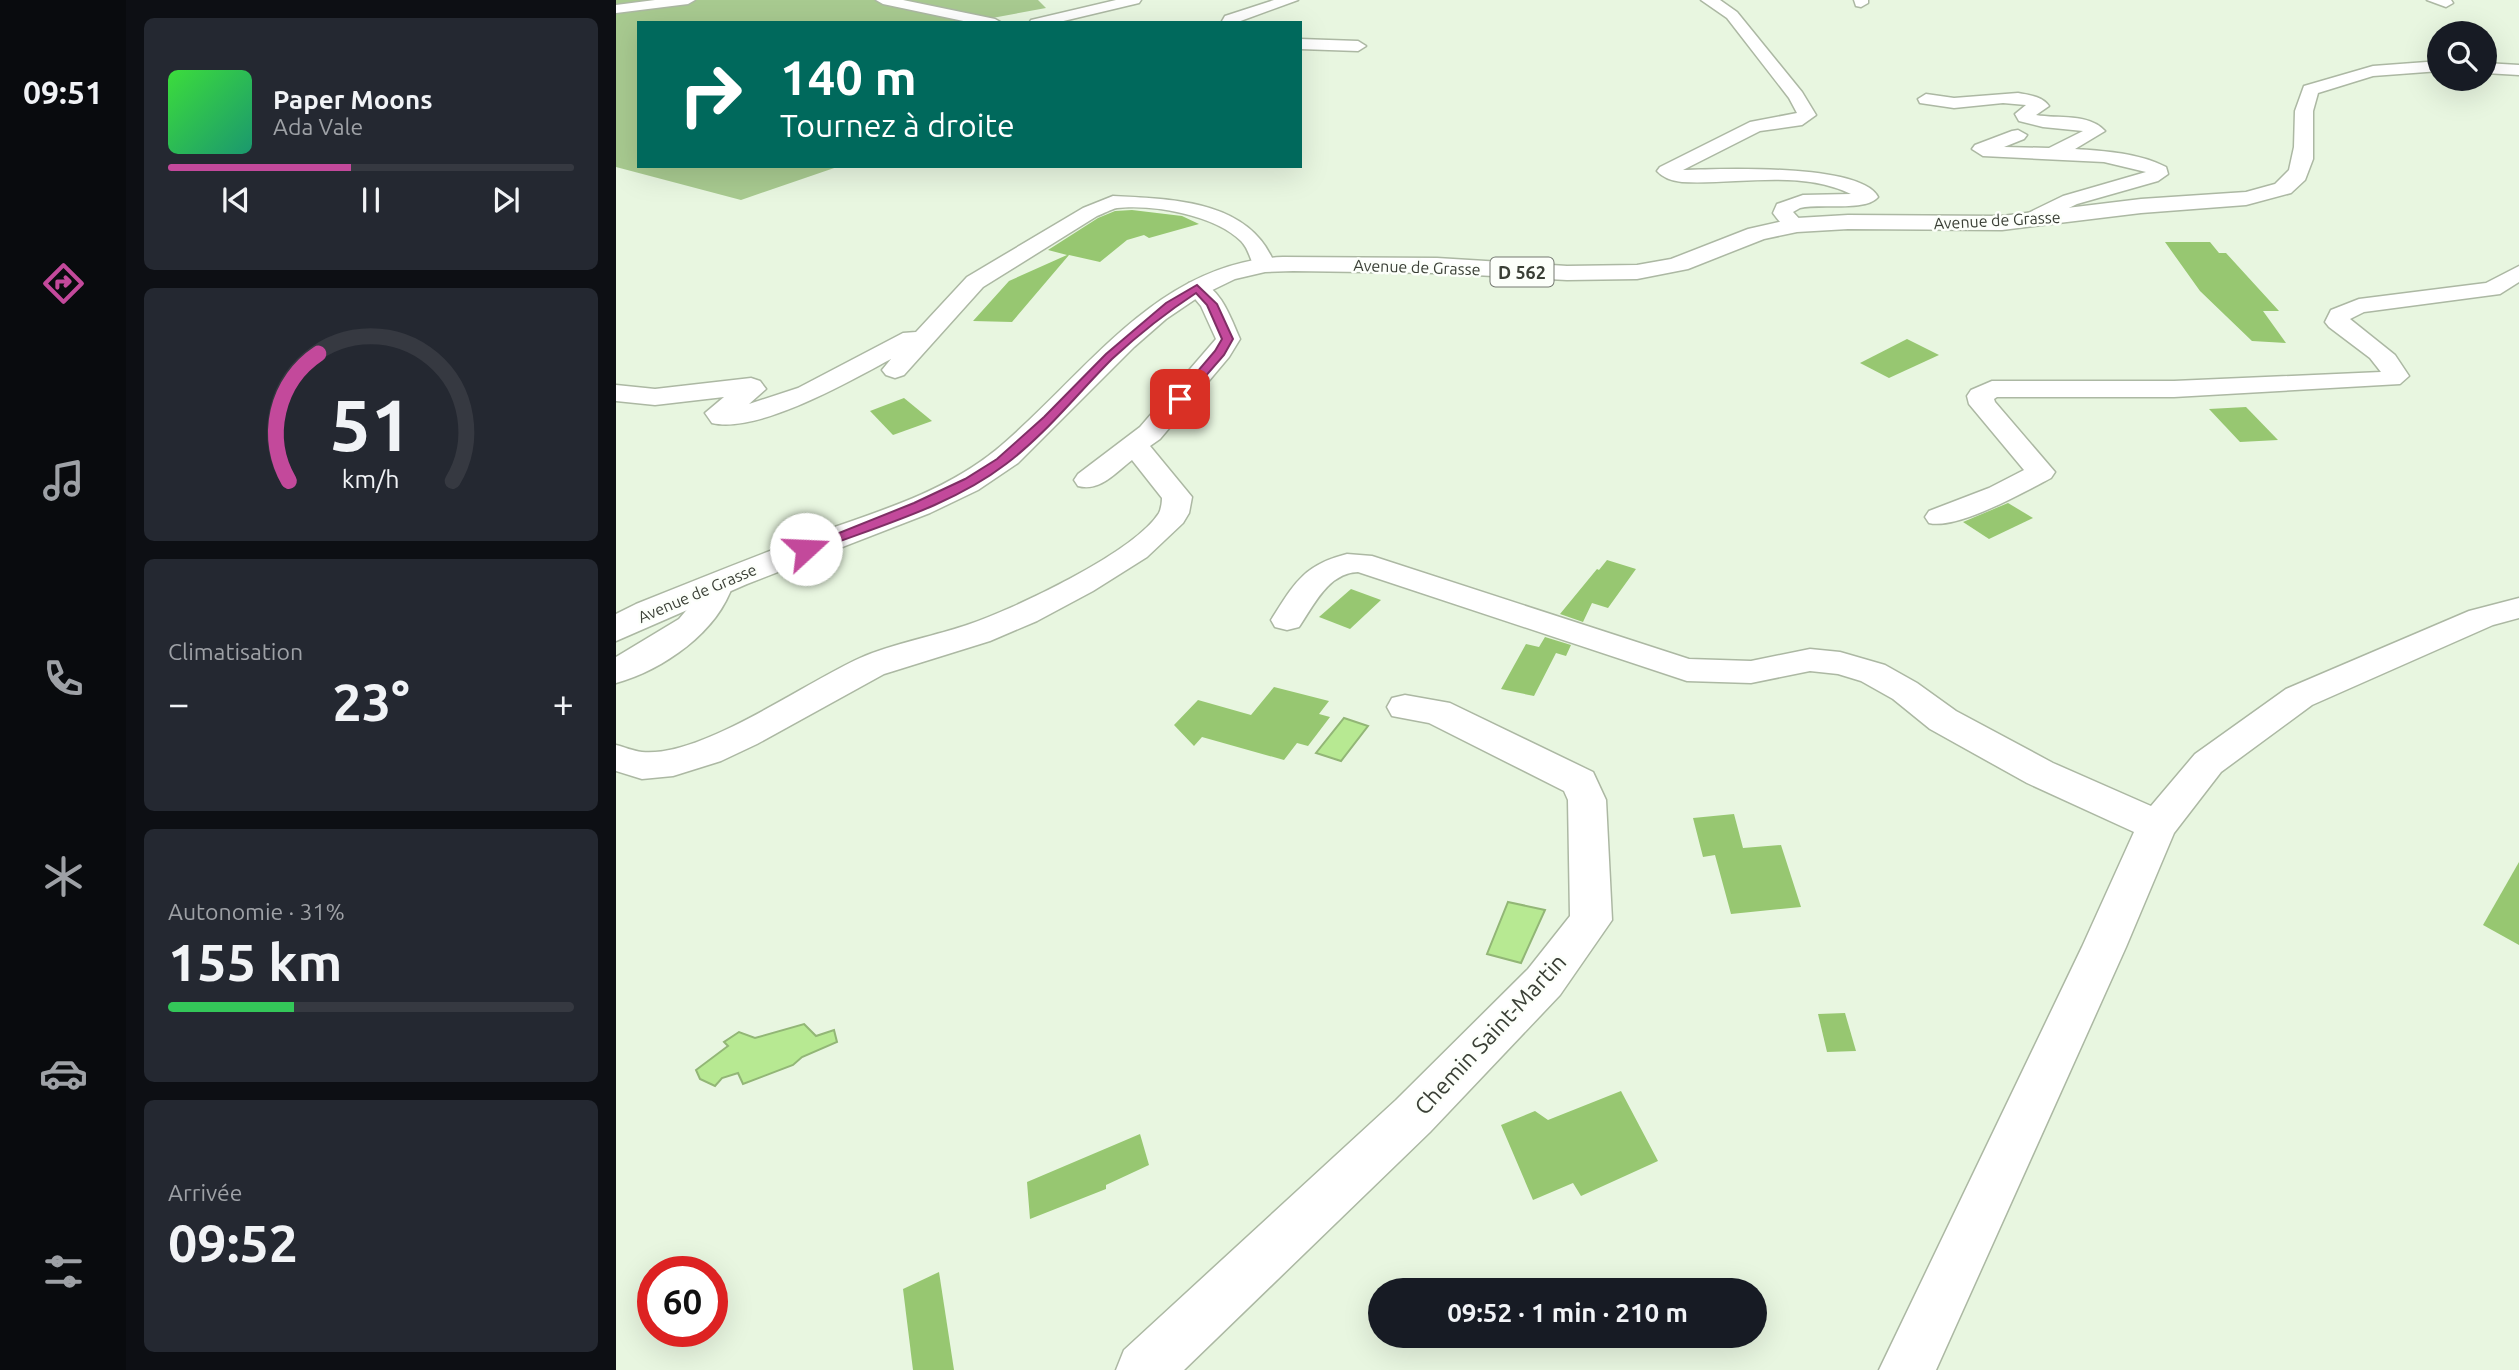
<!DOCTYPE html>
<html lang="fr">
<head>
<meta charset="utf-8">
<style>
	:root { --surface:#171b24; --page:#242831; --text:#f1f3f6; --muted:#9ea1a6; --line:#363941; --accent:#c3499b }
	body { margin:0; font-family:Ubuntu,sans-serif; background:var(--page); color:var(--text); height:100vh; display:flex; flex-direction:column; font-size:26px; white-space:nowrap }
	* { box-sizing:border-box; margin:0 }
	p { font-size:23px; color:var(--muted) }
	.icon { flex:none; width:38px; height:38px; fill:none; stroke:currentColor; stroke-width:2; stroke-linecap:round; stroke-linejoin:round }
	.map { position:relative; flex:1; overflow:hidden }
	.side { display:flex; flex-direction:column; gap:18px; padding:18px; background:#0d0f14; width:490px }
	.side>* { flex:none }
	.guide { position:absolute; left:21px; top:21px; width:665px; height:147px; border-radius:0px; box-shadow:0 7px 28px #0002; background:#00695c; color:#fff; overflow:hidden }
	.controls { position:absolute; left:1811px; top:21px; display:grid; gap:14px }
	.controls a { display:grid; place-items:center; width:70px; height:70px; border-radius:50%; background:var(--surface); box-shadow:0 7px 28px #0002; font-size:35px }
	.speed { position:absolute; left:21px; top:1256px; display:flex; gap:14px; font-size:35px; font-weight:700; text-align:center }
	.speed>* { display:grid; place-content:center; width:91px; height:91px; border-radius:50%; background:var(--surface); box-shadow:0 7px 28px #0002; line-height:1 }
	.speed .limit { border:10px solid #d22; background:#fff; color:#111 }
	.pin { position:absolute; display:grid; place-items:center; width:60px; height:60px; color:#fff; margin:-30px; border-radius:14px; box-shadow:0 4px 10px #0006 }
	.me { position:absolute; width:77px; margin:-38px; rotate:70deg; stroke-linejoin:round; filter:drop-shadow(0 0 5px #0008) }
	.turn { display:flex; align-items:center; gap:24px; height:147px; padding:0 28px; font-size:32px }
	.turn .icon { width:91px; height:91px; stroke-width:2.5 }
	.turn b { display:block; font-size:49px; line-height:60px }
	.big { font-size:52px; font-weight:600; line-height:1.1 }
	.side .widget { flex:1; display:flex; flex-direction:column; justify-content:center; gap:10px; min-width:0; padding:0 24px; border-radius:10px; background:var(--page) }
	.side .dial { align-items:center; gap:0 }
	.dial svg { height:182px; overflow:visible; fill:none; stroke:var(--line); stroke-width:7; stroke-linecap:round; text-anchor:middle }
	.dial text { fill:var(--text); stroke:none }
	.song { display:flex; align-items:center; gap:21px }
	.cover { width:84px; height:84px; border-radius:10px; background:linear-gradient(135deg,hsl(120 70% 55%),hsl(160 70% 35%)) }
	.played { height:7px; border-radius:4px; background:linear-gradient(90deg,var(--accent) 45%,var(--line) 45%) }
	.keys { display:flex; justify-content:space-around; direction:ltr }
	.heat { display:flex; justify-content:space-between; align-items:center; font-size:38px; direction:ltr }
	.charge { height:10px; border-radius:5px; background:linear-gradient(90deg,#34c759 31%,var(--line) 0) }
	.trip { position:absolute; left:752px; top:1278px; width:399px; height:70px; border-radius:35px; background:var(--surface); box-shadow:0 7px 28px #0002; font-weight:600; line-height:70px; text-align:center }
	main { display:flex; flex:1; min-height:0 }
	.dock { display:flex; flex-direction:column; width:126px; justify-content:space-around; align-items:center; background:#090b0e; color:var(--muted) }
	.dock .icon { width:49px; height:49px }
	.dock .active { color:var(--accent) }
	.dock b { font-size:32px; color:var(--text) }
	.map>svg:first-child { display:block }
</style>
</head>
<body>
<main>
<nav class="dock">
<b>09:51</b>
<svg class="icon active" aria-label="directions" viewBox="0 0 24 24"><path d="M12 3l9 9-9 9-9-9zM9 14v-3h6M13 9l2 2-2 2"/></svg>
<svg class="icon" aria-label="music" viewBox="0 0 24 24"><path d="M9 18V5l10-2v13"/><circle cx="6" cy="18" r="3"/><circle cx="16" cy="16" r="3"/></svg>
<svg class="icon" aria-label="phone" viewBox="0 0 24 24"><path d="M5 4h4l2 5-3 2q2 4 5 5l2-3 5 2v4C11 20 4 13 5 4z"/></svg>
<svg class="icon" aria-label="climate" viewBox="0 0 24 24"><path d="M12 3v18M4 7l16 10M4 17L20 7"/></svg>
<svg class="icon" aria-label="car" viewBox="0 0 24 24"><path d="M5 17H2v-5l4-1 3-4h7l3 4 3 1v5h-3M9 17h6M6 11h13"/><circle cx="7" cy="17" r="2"/><circle cx="17" cy="17" r="2"/></svg>
<svg class="icon" aria-label="filters" viewBox="0 0 24 24"><path d="M4 7h16M4 17h16"/><circle cx="9" cy="7" r="2"/><circle cx="15" cy="17" r="2"/></svg>
</nav>
<section class="side">
<div class="widget">
<div class="song"><i class="cover"></i><div><b>Paper Moons</b><p>Ada Vale</p></div></div>
<div class="played"></div>
<div class="keys"><svg class="icon" aria-label="previous" viewBox="0 0 24 24"><path d="M18 5L8 12l10 7zM5 5v14"/></svg><svg class="icon" aria-label="pause" viewBox="0 0 24 24"><path d="M8 5v14M16 5v14"/></svg><svg class="icon" aria-label="next" viewBox="0 0 24 24"><path d="M6 5l10 7-10 7zM19 5v14"/></svg></div>
</div>
<div class="widget dial"><svg viewBox="0 0 100 80">
<path d="M14 69A42 42 0 1 1 86 69"/>
<path d="M14 69A42 42 0 0 1 27 13" stroke="#c3499b"/>
<text x="50" y="56" font-size="32" font-weight="700">51</text>
<text x="50" y="72" font-size="11">km/h</text>
</svg></div>
<div class="widget"><p>Climatisation</p>
<div class="heat"><a>−</a><b class="big">23°</b><a>+</a></div>
</div>
<div class="widget"><p>Autonomie · 31%</p><b class="big">155 km</b><div class="charge"></div></div>
<div class="widget"><p>Arrivée</p><b class="big">09:52</b></div>
</section>
<div class="map">
<svg width="1903" height="1370" viewBox="0 0 1903 1370">
	<rect width="100%" height="100%" fill="#e8f6e0"/>
	<!-- green -->
	<path fill="#a8ca90" d="M0,0H422L430,8L349,23H23V166H224L125,200L0,167Z"/>
	<!-- water -->
	<g fill="#b7e992" stroke="#92b676" stroke-width="2">
		<path d="M728,718L752,726L725,761L700,753Z"/>
		<path d="M892,902L929,910L905,963L871,954Z"/>
		<path d="M188,1024L200,1036L218,1030L221,1042L186,1057L177,1065L127,1084L122,1073L106,1078L99,1086L84,1079L80,1070L112,1046L108,1042L123,1032L139,1038Z"/>
	</g>
	<!-- building -->
	<g fill="#97c771">
		<path d="M516,210L566,216L583,224L533,238L528,235L511,240L484,262L453,255L396,322L357,321L393,281L451,255L432,250L482,218L499,211Z"/>
		<path d="M1549,242H1594L1603,253H1610L1663,311H1647L1670,343L1636,341L1584,291Z"/>
		<path d="M1291,339L1323,355L1273,378L1244,363Z"/>
		<path d="M288,398L316,421L277,435L254,411Z"/>
		<path d="M1630,407L1662,440L1624,442L1593,409Z"/>
		<path d="M1392,503L1417,518L1373,539L1347,522Z"/>
		<path d="M991,560L1020,569L992,608L976,603L967,622L944,614L981,569L983,570Z"/>
		<path d="M735,589L765,600L734,629L703,617Z"/>
		<path d="M929,637L955,645L950,656L940,653L918,696L885,689L910,644L923,647Z"/>
		<path d="M658,687L713,701L703,714L714,717L692,746L681,743L668,760L586,737L578,746L558,725L582,700L635,715Z"/>
		<path d="M1118,814L1127,848L1165,845L1185,907L1115,914L1099,855L1087,857L1077,818Z"/>
		<path d="M1903,862V945L1867,925Z"/>
		<path d="M1229,1013L1240,1051L1211,1052L1202,1014Z"/>
		<path d="M1005,1091L1042,1161L965,1196L957,1183L917,1200L885,1125L919,1111L932,1120Z"/>
		<path d="M524,1134L533,1165L490,1185V1189L414,1219L411,1182Z"/>
		<path d="M323,1272L338,1370H297L287,1289Z"/>
	</g>
	<g fill="none" stroke-linecap="round" stroke-linejoin="round">
		<!-- minor casing -->
		<g stroke="#acb8a3" stroke-width="3">
			<g id="minor">
				<path d="M39,0H79L72,4L0,13V5Z"/>
				<path d="M260,0H287L379,19L386,23H357L267,4Z"/>
				<path d="M500,0H525L523,3L439,23H413L415,20Z"/>
				<path d="M658,0H682L619,23H605L609,16Z"/>
				<path d="M1085,0H1104L1121,12L1186,92L1200,115L1186,125L1144,131L1067,170C1103,169 1245,163 1262,197C1250,212 1204,203 1184,208L1177,212L1189,225L1186,229C1172,233 1165,224 1157,213L1161,204L1187,195L1235,194C1184,169 1120,185 1066,182C1057,181 1047,178 1041,171L1044,167L1134,122L1181,113L1173,98L1111,18Z"/>
				<path d="M1238,0H1252V3L1245,7L1240,6Z"/>
				<path d="M1811,0H1835L1837,3L1830,7Z"/>
				<path d="M684,39L742,41L750,46L742,51L684,49Z"/>
				<path d="M1402,93C1413,95 1426,96 1433,106L1420,115C1442,119 1473,113 1489,131L1459,149C1490,151 1522,153 1550,167L1552,174L1542,181L1461,204L1420,224H1406L1403,220L1406,216L1447,196L1530,172L1488,162L1367,156L1356,149L1359,145L1396,131L1402,130L1411,135L1408,139L1388,147L1433,148L1467,131L1427,127L1403,121L1399,114L1410,105L1387,103L1338,108L1304,103L1302,99L1310,94L1338,98Z"/>
				<path d="M497,196C556,199 635,200 659,265L656,270H640C634,260 633,249 625,241C599,215 537,204 501,208C495,209 487,214 481,216L367,287L288,375L279,378L270,375L266,370L275,359C234,381 142,434 96,423L89,413L108,397L39,405L0,401V385L39,389L135,378L144,381L150,389L133,404L182,388L287,333L300,332L351,277L467,208Z"/>
				<path d="M1903,266V282L1884,294L1748,312L1734,319L1779,355L1793,376L1784,384L1558,397H1381L1378,399L1379,402L1439,472L1435,478C1408,492 1341,530 1313,523L1309,517L1313,511L1373,488L1408,470L1353,404L1351,396L1355,390L1376,381H1558L1765,372L1754,358L1713,327L1709,322L1715,310L1743,299L1870,283Z"/>
				<path d="M581,281C605,287 615,319 624,339L613,357L544,439L534,446L576,497L573,513L567,523L531,557L477,591L421,621L374,641L268,674L141,744L105,761L57,776L26,779L0,771V745C8,747 17,751 26,752C85,758 188,683 244,658C278,643 316,637 351,625C396,610 518,553 543,513C545,509 546,503 546,498L516,460C499,473 484,492 462,486L458,480L462,474L524,427L600,339L585,306L570,288L573,283Z"/>
				<path d="M731,554L756,556L1073,659L1135,661L1194,649L1224,652L1269,665L1301,683L1340,711L1437,763L1535,806L1579,754L1670,689L1853,611L1903,598V618L1877,625L1696,705L1605,772L1558,833L1510,947L1320,1370H1263L1466,947L1518,832L1411,783L1314,729L1277,699L1245,681L1222,674L1194,671L1135,683L1071,681L742,572C712,573 698,605 683,627L671,630L659,627L655,620C678,584 687,565 731,554Z"/>
				<path d="M101,574L112,577L117,584C102,632 47,670 0,683V657L63,619L79,600L90,577Z"/>
				<path d="M789,695L834,703L977,772L990,800L996,920L944,995L814,1132L568,1370H500L508,1350L780,1100L912,969L954,916L952,800L948,791L813,723L776,716L771,707L776,698Z"/>
			</g>
		</g>
		<!-- major casing -->
		<g stroke="#acb8a3" stroke-width="3">
			<g id="major">
				<path d="M1824,61V71L1757,76L1702,93L1697,111V159L1689,180L1675,193L1630,205L1525,213L1386,230L1232,229L1181,232L1148,239L1072,269L1021,279L951,280L821,273L677,271L649,272L619,279L584,296L550,319L518,347L402,463L362,490L314,513L131,584L0,641V614L20,604C77,581 135,558 193,536C257,513 326,494 380,450C469,376 540,262 667,257L821,258L951,266L1021,265L1055,259L1132,229L1181,218L1232,215L1386,216L1525,199L1630,192L1659,184L1673,170L1678,147L1679,111L1688,86L1757,66Z"/>
				<path d="M1869,63L1903,65V75L1869,73Z"/>
			</g>
		</g>
		<!-- minor -->
		<use href="#minor" fill="#fff" fill-rule="evenodd"/>
		<!-- major -->
		<use href="#major" fill="#fff" fill-rule="evenodd"/>
	</g>
	<!-- route -->
	<path fill="#c3499b" stroke="#7f2f65" stroke-width="2" d="M581,285L601,304L617,339L608,355L568,401L558,399L599,351L606,339L591,305L580,293C551,312 522,335 496,359C461,394 430,434 390,464C334,507 259,527 195,552L190,554L183,549L298,503L349,479L381,459L428,417L490,354L550,303Z"/>
	<g text-anchor="middle" dominant-baseline="central" stroke-width="5" stroke-linejoin="round" paint-order="stroke">
		<!-- far-street labels -->
		<g font-size="16" fill="#3a3f36" stroke="#fcfffa">
			<text transform="translate(1381 220) rotate(-3)">Avenue de Grasse</text>
			<text transform="translate(801 267) rotate(2)">Avenue de Grasse</text>
			<text transform="translate(81 593) rotate(-23)">Avenue de Grasse</text>
		</g>
		<!-- shield labels -->
		<rect fill="#fcfffa" stroke="#747971" stroke-width="2" x="874.5" y="257.5" width="63" height="29" rx="5"/>
		<g font-size="18" font-weight="bold" fill="#3a3f36">
			<text x="906" y="272">D 562</text>
		</g>
		<!-- near-street labels -->
		<g font-size="23" fill="#3a3f36" stroke="#fcfffa">
			<text transform="translate(874 1034) rotate(-47)">Chemin Saint-Martin</text>
		</g>
	</g>
</svg>
<div class="controls">
<a><svg class="icon" aria-label="search" viewBox="0 0 24 24"><circle cx="10" cy="10" r="6"/><path d="M15 15l6 6"/></svg></a>
</div>
<div class="speed"><div class="limit">60</div></div>
<div class="pin" style="left:564px;top:399px;background:#d93025"><svg class="icon" aria-label="arrive" viewBox="0 0 24 24"><path d="M6 21V4h12l-3 4 3 4H6"/></svg></div>
<svg class="me" style="left:190px;top:549px" viewBox="-20 -20 40 40"><circle r="19" fill="#fff"/><path d="M0-13L10 11 0 6-10 11z" fill="#c3499b"/></svg>
<div class="trip">09:52 · 1 min · 210 m</div>
<div class="guide">
<div class="turn"><svg class="icon" aria-label="right" viewBox="0 0 24 24"><path d="M7 20v-9h11M14 6l5 5-5 5"/></svg><div><b>140 m</b>Tournez à droite</div></div>
</div>
</div>
</main>
</body>
</html>
